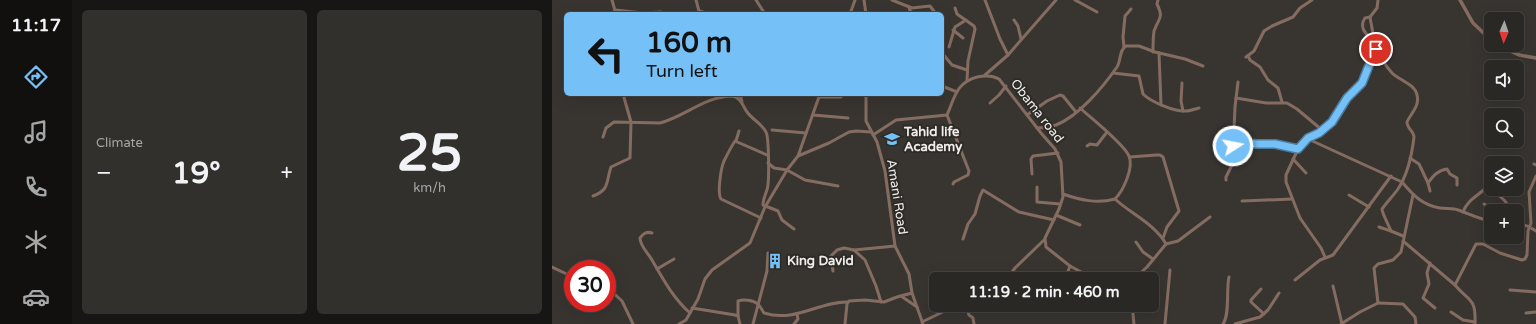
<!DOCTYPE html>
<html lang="en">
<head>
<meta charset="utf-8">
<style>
	:root { --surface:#2a2825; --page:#32302d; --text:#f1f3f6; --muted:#a5a6a7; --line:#464442; --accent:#75c0f6 }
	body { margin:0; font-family:"Varela Round",sans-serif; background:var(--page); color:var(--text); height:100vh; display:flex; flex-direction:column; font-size:15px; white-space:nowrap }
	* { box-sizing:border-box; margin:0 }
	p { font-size:13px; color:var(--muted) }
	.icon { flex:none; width:22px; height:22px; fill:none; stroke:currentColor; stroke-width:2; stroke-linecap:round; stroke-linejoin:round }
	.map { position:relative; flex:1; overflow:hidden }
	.sheet { display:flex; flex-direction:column; gap:10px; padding:10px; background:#171614; width:480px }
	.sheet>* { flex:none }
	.top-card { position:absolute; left:12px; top:12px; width:380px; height:84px; border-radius:6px; box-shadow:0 4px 16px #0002,0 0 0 1px var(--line); background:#75c0f6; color:#111; overflow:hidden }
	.needle { width:26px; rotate:182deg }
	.tools { position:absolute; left:932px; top:12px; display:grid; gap:8px }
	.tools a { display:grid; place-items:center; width:40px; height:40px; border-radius:6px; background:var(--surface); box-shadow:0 4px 16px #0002,0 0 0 1px var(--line); font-size:20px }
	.speed { position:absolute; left:12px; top:260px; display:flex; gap:8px; font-size:20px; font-weight:700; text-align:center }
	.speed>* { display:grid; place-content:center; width:52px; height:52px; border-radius:50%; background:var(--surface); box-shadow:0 4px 16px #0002,0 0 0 1px var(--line); line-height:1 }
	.speed .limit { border:6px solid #d22; background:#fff; color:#111 }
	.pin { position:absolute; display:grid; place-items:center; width:34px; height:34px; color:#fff; margin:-17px; border:2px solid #fff; border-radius:50%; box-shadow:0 1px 4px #0007 }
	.me { position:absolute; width:44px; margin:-22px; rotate:79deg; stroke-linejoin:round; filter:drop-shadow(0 0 3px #0008) }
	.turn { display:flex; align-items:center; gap:14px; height:84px; padding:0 16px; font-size:18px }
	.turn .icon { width:52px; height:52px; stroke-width:2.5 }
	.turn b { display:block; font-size:28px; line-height:34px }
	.big { font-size:30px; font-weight:700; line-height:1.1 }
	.sheet .card { flex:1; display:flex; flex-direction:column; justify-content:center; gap:6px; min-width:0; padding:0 14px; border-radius:6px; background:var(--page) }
	.sheet .dial { align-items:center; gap:0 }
	.dial b { font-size:52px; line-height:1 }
	.heat { display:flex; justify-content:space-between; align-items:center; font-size:22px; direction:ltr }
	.sheet .tiles { flex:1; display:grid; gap:10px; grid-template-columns:repeat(2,1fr) }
	.trip { position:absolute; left:377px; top:272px; width:230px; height:40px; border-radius:6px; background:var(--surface); box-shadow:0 4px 16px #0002,0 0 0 1px var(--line); font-weight:700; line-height:40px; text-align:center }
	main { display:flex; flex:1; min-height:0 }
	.tabs { display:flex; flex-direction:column; width:72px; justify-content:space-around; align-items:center; background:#11100f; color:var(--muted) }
	.tabs .icon { width:28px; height:28px }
	.tabs .current { color:var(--accent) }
	.tabs b { font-size:18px; color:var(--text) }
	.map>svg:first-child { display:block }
</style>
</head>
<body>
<main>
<nav class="tabs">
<b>11:17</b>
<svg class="icon current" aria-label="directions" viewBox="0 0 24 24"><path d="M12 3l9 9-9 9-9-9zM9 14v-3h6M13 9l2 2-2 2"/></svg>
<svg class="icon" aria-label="music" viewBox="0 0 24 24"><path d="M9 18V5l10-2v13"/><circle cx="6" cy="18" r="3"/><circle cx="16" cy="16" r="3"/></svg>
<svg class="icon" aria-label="phone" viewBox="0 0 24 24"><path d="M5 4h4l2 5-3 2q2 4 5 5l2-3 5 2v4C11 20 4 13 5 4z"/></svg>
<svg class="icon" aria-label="climate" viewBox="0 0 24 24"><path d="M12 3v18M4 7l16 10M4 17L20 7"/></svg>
<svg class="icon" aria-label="car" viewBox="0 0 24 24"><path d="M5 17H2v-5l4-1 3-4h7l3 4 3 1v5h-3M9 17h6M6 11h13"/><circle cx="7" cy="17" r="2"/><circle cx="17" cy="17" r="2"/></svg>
</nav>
<section class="sheet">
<div class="tiles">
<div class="card"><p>Climate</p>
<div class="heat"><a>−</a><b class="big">19°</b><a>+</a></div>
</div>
<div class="card dial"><b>25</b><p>km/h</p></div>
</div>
</section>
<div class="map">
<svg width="984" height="324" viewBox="0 0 984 324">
	<rect width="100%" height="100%" fill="#383531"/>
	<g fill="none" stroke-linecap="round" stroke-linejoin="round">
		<!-- minor -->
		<g stroke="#856c61" stroke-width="3">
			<path d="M60,0L64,14"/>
			<path d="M144,0L147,11L158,14"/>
			<path d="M204,0L213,14"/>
			<path d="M312,0L314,14"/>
			<path d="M340,0L360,8L378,6L384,14"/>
			<path d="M433,0L448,39L456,55"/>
			<path d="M523,0L545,12"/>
			<path d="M826,0L825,8L818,17C822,40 824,55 840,73C847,80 863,84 865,95C868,106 859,113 855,122C855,129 862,131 862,137C860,154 856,174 846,189C841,196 835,202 830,209C830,213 837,226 839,231L851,236"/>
			<path d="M357,7L359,14"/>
			<path d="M403,8L405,14L422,26L423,29L416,61L415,80"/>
			<path d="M63,10L91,13L109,12"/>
			<path d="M298,14L303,0"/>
			<path d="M818,17L813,18C806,28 815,35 822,42"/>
			<path d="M462,20L466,26L469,39"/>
			<path d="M390,22L391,23"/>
			<path d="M401,30L411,38"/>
			<path d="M397,47L403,27L414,20"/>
			<path d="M572,47L571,37L573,16L579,9"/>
			<path d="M601,52C601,45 601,38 602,31C607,17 612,19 605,4L606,0"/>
			<path d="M390,53L400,65L415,70"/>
			<path d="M607,53L609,105"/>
			<path d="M696,56L698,60L708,67L716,80L726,88L730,102"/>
			<path d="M694,57L702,51L712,31L720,26L741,17L748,8L760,0"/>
			<path d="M561,73L587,76L591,94C599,102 623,112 634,111C638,111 643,109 647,108"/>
			<path d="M433,75L456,55L504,0"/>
			<path d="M630,83L629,101L631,111"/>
			<path d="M390,86L405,92"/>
			<path d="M188,94L190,102"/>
			<path d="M314,94V121L325,142L333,171L343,246L357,274L360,293L371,324"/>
			<path d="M267,97H289"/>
			<path d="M684,98L714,103H735L745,109L770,130"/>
			<path d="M438,103L447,95L454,86"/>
			<path d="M261,115L296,118"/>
			<path d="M395,115L417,171L416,175L402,182L401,184"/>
			<path d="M475,115L495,101L508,95L511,96L524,112"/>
			<path d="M485,128C491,128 498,127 504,125C527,116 551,87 565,67C569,61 567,50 574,46H587L603,52L633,59L651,66"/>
			<path d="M220,130L254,133"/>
			<path d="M321,135L344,120L395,115C403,97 404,83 425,77C434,75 440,75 447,79L489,133L503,149L509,162L511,197L507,209L493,238L494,247L518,266L542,279"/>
			<path d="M51,137L54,128L62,122L108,123C132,117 152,97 179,96C188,96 191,106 195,112C201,120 210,124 214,132C217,137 217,177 216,184C216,191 211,197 211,205L226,211L230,220L242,229"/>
			<path d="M756,139L850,182C861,195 870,205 888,208C894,209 901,208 906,210C918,214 927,219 939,221"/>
			<path d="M184,141L187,131"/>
			<path d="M682,141L704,144H723L746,149"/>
			<path d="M535,146L538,144L545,145L555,132"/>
			<path d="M246,156L277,143L297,132L304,131L319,132"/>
			<path d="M578,157L604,155H608L611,157L627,211L615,227L611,238"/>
			<path d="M858,158L867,164L876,183"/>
			<path d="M741,159L754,173"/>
			<path d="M216,163L222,168L235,170L253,180L286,186"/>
			<path d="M982,164L984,165"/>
			<path d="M480,174L479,159L481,156L506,153"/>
			<path d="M674,180V177L679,167L681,153L683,107L686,82"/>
			<path d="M485,187V202L508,204"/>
			<path d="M940,189L953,201L960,211"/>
			<path d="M878,191L876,183C881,176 886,170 895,169L898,174L905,178V185"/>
			<path d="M511,194C528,200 545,204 563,199C571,191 582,168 577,156C571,143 540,119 528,108"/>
			<path d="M797,195L817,207"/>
			<path d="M41,196C58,190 54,181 59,167L78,158L79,122L71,94"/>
			<path d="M563,199C579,214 603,224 614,244"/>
			<path d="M690,201L740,199"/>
			<path d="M932,204L944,211"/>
			<path d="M911,212C916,198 930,194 939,183"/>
			<path d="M504,215L528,225"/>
			<path d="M209,218L169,199C165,193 169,168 172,161C175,155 179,147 183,141L215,155"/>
			<path d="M965,218L969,225"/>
			<path d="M827,227L839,231"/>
			<path d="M965,228C972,222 977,227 984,231"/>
			<path d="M100,233C94,231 91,234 88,238C88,246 96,253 100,260C111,279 121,298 138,313"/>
			<path d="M411,239L416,224L423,214L428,196L431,190L467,212L502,220"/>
			<path d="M851,241L903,285"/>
			<path d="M584,242L591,252L601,259"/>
			<path d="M302,250L313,260L324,286L329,302"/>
			<path d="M773,257L769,248L748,218L734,182V175L746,149L756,139L767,133L779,122L795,98L811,83L816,68L825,49"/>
			<path d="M878,263L875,273L877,284L871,298L883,308"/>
			<path d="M0,267L21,277"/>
			<path d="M105,269L122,259"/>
			<path d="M281,271L279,256L285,250L292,248L302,250L343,246"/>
			<path d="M455,279L463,268L492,240"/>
			<path d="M513,279L518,266"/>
			<path d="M582,279L595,267L614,244L626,241L658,217"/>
			<path d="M743,280L768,260L781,255L839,176"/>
			<path d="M781,286L790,324"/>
			<path d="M55,287L70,301L81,324"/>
			<path d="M709,289L699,300V302L712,314"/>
			<path d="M958,290L984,292"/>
			<path d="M349,296L365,307"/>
			<path d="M826,303L851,304L863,317L864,324"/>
			<path d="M414,305L417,315L421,318L422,324"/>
			<path d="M580,305L582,324"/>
			<path d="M502,306V305"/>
			<path d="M140,308L183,315L186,316L188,324"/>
			<path d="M899,312L911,320L923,322V324"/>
			<path d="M974,313L984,312"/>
			<path d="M186,316V301C191,299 201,300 206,304C208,306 210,310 212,313C244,323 267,301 296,302"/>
			<path d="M370,322L405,305"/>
			<path d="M923,322C924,297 916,301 903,285L924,244H931L948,253L970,260L973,259L975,255L976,231L979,223L977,192L984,176"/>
			<path d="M127,324L134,320L146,299L153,279L160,270L198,243L213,207L235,170L246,156L268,94"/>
			<path d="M201,324L215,271L216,253"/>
			<path d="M242,324L246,319L245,314"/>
			<path d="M293,324L295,304L297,301L313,300L332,302L345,297L360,293"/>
			<path d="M613,324L618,270"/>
			<path d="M671,324C678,315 674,289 677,277"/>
			<path d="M683,324L708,317L716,310L727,293"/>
			<path d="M789,324L808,312L826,303L822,268L826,264L841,260L849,252L861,195"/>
		</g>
		<!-- tertiary -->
		<g stroke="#856c61" stroke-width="3.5">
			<path d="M908,0L921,23L939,40"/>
			<path d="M945,45L967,55L984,58"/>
		</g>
	</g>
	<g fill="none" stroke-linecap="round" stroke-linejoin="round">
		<!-- route casing -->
		<g stroke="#4c7da0" stroke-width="10">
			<path id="route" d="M681,146L682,141L704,144H723L746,149L756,138L767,133L780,122L795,98L810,83L816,68L824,49"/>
		</g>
		<!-- route -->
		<use href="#route" stroke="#75c0f6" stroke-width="7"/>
	</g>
	<!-- icons -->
	<defs>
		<g id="school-bare" transform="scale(1.2)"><path d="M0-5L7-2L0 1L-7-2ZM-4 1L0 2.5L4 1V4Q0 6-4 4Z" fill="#75c0f6" stroke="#2e2b27" stroke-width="2.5" paint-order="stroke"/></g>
		<g id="building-bare" transform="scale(1.2)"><path d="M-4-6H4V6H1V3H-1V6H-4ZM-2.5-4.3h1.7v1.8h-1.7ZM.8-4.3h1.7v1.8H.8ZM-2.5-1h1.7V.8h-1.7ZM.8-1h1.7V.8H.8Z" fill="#75c0f6" stroke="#2e2b27" stroke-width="2.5" paint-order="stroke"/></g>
	</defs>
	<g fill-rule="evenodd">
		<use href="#school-bare" x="340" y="139"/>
		<use href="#building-bare" x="223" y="261"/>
	</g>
	<g text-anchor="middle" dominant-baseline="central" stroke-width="4" stroke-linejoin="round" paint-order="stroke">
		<!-- street labels -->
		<g font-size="13" fill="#f0eeeb" stroke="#2e2b27">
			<text transform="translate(485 111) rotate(52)">Obama road</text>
			<text transform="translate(345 197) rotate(81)">Amani Road</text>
		</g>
		<!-- poi labels -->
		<g font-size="13" font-weight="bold" fill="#f0eeeb" stroke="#2e2b27" text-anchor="start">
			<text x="352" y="132">Tahid life<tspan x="352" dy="15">Academy</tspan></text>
			<text x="235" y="261">King David</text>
		</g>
	</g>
</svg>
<div class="tools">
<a><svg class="needle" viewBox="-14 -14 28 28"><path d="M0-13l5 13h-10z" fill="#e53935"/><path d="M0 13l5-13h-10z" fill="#a5a6a7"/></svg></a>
<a><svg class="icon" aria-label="sound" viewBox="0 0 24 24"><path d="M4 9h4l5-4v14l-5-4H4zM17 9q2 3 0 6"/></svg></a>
<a><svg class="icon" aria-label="search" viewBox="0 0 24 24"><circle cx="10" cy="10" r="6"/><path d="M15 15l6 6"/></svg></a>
<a><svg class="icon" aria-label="layers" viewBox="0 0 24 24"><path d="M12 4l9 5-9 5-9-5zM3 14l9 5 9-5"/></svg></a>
<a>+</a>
</div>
<div class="speed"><div class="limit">30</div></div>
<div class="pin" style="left:824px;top:49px;background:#d93025"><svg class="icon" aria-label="arrive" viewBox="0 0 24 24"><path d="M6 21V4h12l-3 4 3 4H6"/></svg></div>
<svg class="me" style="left:681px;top:146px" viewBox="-20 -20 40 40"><circle r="17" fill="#75c0f6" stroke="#fff" stroke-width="3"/><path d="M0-11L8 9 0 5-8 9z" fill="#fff"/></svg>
<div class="trip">11:19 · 2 min · 460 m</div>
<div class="top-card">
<div class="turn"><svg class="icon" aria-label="left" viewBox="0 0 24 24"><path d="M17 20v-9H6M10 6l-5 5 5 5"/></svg><div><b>160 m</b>Turn left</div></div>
</div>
</div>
</main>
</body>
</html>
